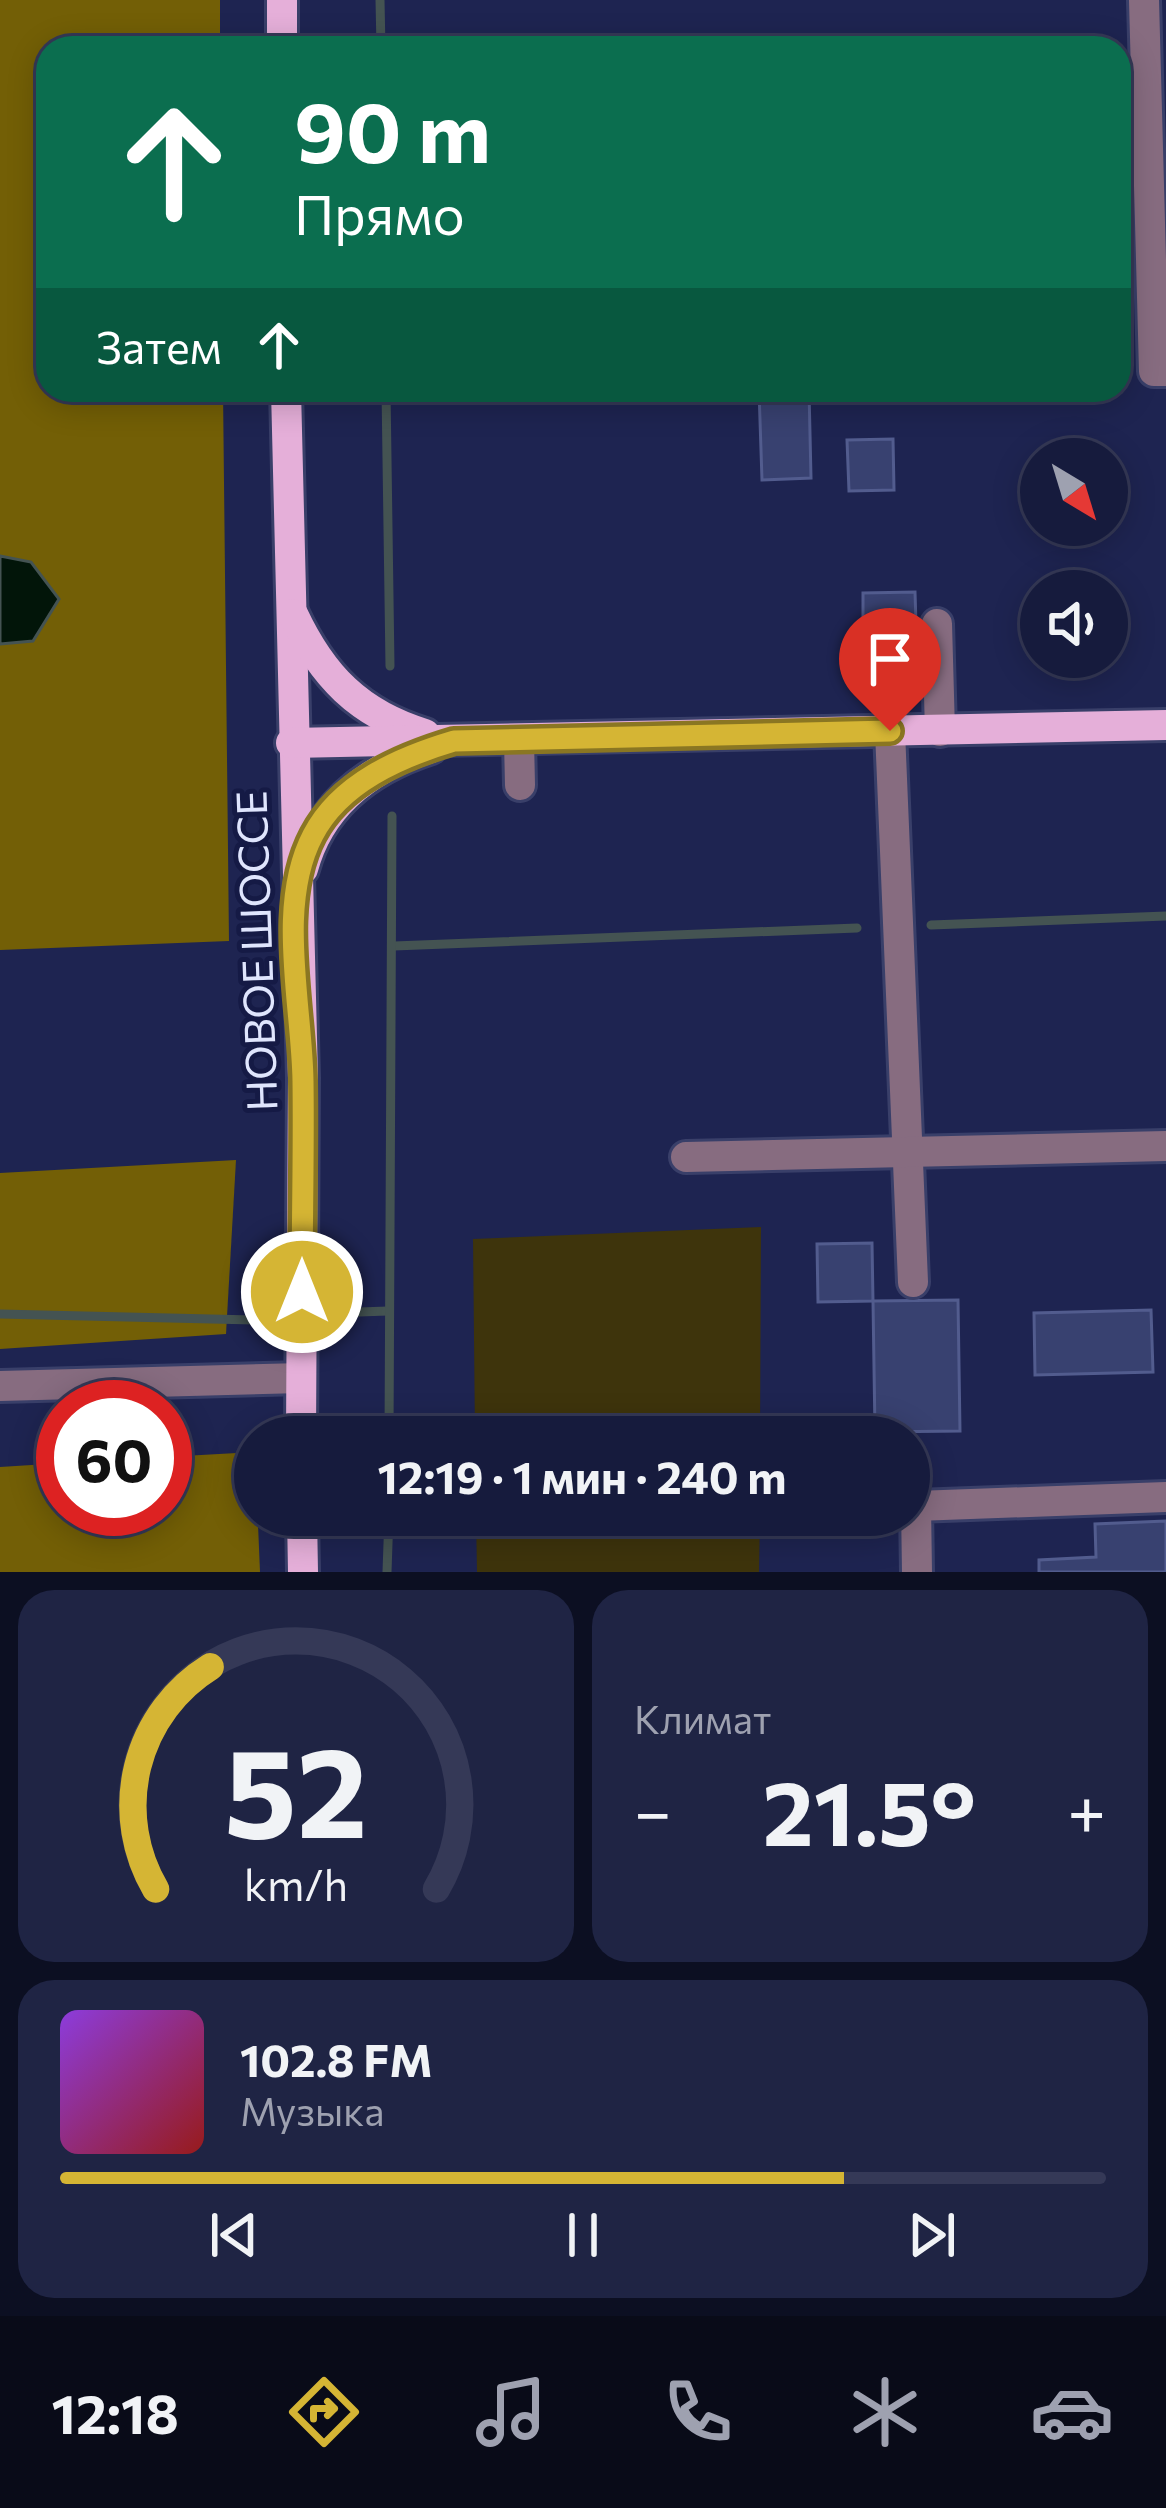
<!DOCTYPE html>
<html lang="ru">
<head>
<meta charset="utf-8">
<style>
	:root { --surface:#161b3d; --page:#1f2444; --text:#f1f3f6; --muted:#9ea1b0; --line:#353957; --accent:#d5b534 }
	body { margin:0; font-family:Commissioner,sans-serif; background:var(--page); color:var(--text); height:100vh; display:flex; flex-direction:column; font-size:45px; white-space:nowrap }
	* { box-sizing:border-box; margin:0 }
	p { font-size:39px; color:var(--muted) }
	.icon { flex:none; width:66px; height:66px; fill:none; stroke:currentColor; stroke-width:2; stroke-linecap:round; stroke-linejoin:round }
	.map { position:relative; height:1572px; overflow:hidden }
	.side { display:flex; flex-direction:column; gap:18px; padding:18px; background:#0c0f22; flex:1 }
	.side>* { flex:none }
	.guide { position:absolute; left:36px; top:36px; width:1095px; height:366px; border-radius:36px; box-shadow:0 6px 30px #0003,0 0 0 3px var(--line); background:#0b6e4f; color:#fff; overflow:hidden }
	.needle { width:78px; rotate:142deg }
	.buttons { position:absolute; left:1020px; top:438px; display:grid; gap:24px }
	.buttons a { display:grid; place-items:center; width:108px; height:108px; border-radius:50%; background:var(--surface); box-shadow:0 6px 30px #0003,0 0 0 3px var(--line); font-size:60px }
	.speed { position:absolute; left:36px; top:1380px; display:flex; gap:24px; font-size:60px; font-weight:700; text-align:center }
	.speed>* { display:grid; place-content:center; width:156px; height:156px; border-radius:50%; background:var(--surface); box-shadow:0 6px 30px #0003,0 0 0 3px var(--line); line-height:1 }
	.speed .limit { border:18px solid #d22; background:#fff; color:#111 }
	.pin { position:absolute; display:grid; place-items:center; width:102px; height:102px; color:#fff; margin:-123px -51px; border-radius:50% 50% 50% 0; rotate:-45deg; box-shadow:0 0 12px #0007 }
	.pin .icon { rotate:45deg }
	.me { position:absolute; width:132px; margin:-66px; rotate:0deg; stroke-linejoin:round; filter:drop-shadow(0 0 9px #0008) }
	.turn { display:flex; align-items:center; gap:42px; height:252px; padding:0 60px; font-size:54px }
	.turn .icon { width:156px; height:156px; stroke-width:2.5 }
	.turn b { display:block; font-size:84px; line-height:102px }
	.then { display:flex; align-items:center; height:114px; padding:0 60px; background:#0003; gap:24px; font-size:45px }
	.big { font-size:90px; font-weight:700; line-height:1.1 }
	.side .widget { flex:1; display:flex; flex-direction:column; justify-content:center; gap:18px; min-width:0; padding:0 42px; border-radius:36px; background:var(--page) }
	.side .dial { align-items:center; gap:0 }
	.dial svg { height:312px; overflow:visible; fill:none; stroke:var(--line); stroke-width:7; stroke-linecap:round; text-anchor:middle }
	.dial text { fill:var(--text); stroke:none }
	.song { display:flex; align-items:center; gap:36px }
	.cover { width:144px; height:144px; border-radius:18px; background:linear-gradient(135deg,hsl(270 70% 55%),hsl(0 70% 35%)) }
	.played { height:12px; border-radius:6px; background:linear-gradient(90deg,var(--accent) 75%,var(--line) 75%) }
	.keys { display:flex; justify-content:space-around; direction:ltr }
	.heat { display:flex; justify-content:space-between; align-items:center; font-size:66px; direction:ltr }
	.side .tiles { flex:1; display:grid; gap:18px; grid-template-columns:1fr 1fr }
	.widget:last-child { grid-column:span 2 }
	.trip { position:absolute; left:234px; top:1416px; width:696px; height:120px; border-radius:60px; background:var(--surface); box-shadow:0 6px 30px #0003,0 0 0 3px var(--line); font-weight:700; line-height:120px; text-align:center }
	.menu { display:flex; height:192px; justify-content:space-around; align-items:center; background:#090b18; color:var(--muted) }
	.menu .icon { width:84px; height:84px }
	.menu .active { color:var(--accent) }
	.menu b { font-size:54px; color:var(--text) }
	.map>svg:first-child { display:block }
</style>
</head>
<body>
<div class="map">
<svg width="1166" height="1572" viewBox="0 0 1166 1572">
	<rect width="100%" height="100%" fill="#1e2451"/>
	<!-- green -->
	<g fill="#3e340c">
		<path d="M761,1227L760,1437H475L473,1239Z"/>
		<path d="M476,1515H760L759,1572H477Z"/>
	</g>
	<!-- forest -->
	<g fill="#735f06">
		<path d="M0,0H220V48H48V390H223L229,941L0,950Z"/>
		<path d="M236,1160L226,1334L0,1349V1173Z"/>
		<path d="M255,1452L260,1572H0V1467L63,1463V1509H165V1457Z"/>
	</g>
	<!-- water -->
	<path fill="#021509" stroke="#445352" stroke-width="3" d="M0,556L31,562L59,599L33,641L0,644Z"/>
	<g fill="none" stroke-linecap="round" stroke-linejoin="round">
		<!-- stream -->
		<g stroke="#445352" stroke-width="9">
			<path d="M380,0L381,48"/>
			<path d="M386,390L390,666"/>
			<path d="M931,925L1166,916"/>
			<path d="M394,946L857,928"/>
			<path d="M359,1312L388,1311"/>
			<path d="M0,1314L254,1320"/>
			<path d="M389,1437L392,816"/>
			<path d="M387,1572L389,1515"/>
		</g>
	</g>
	<!-- building -->
	<g fill="#384170" stroke="#525c8e" stroke-width="3">
		<path d="M759,390H809L811,478L762,480Z"/>
		<path d="M893,439L894,490L849,491L847,440Z"/>
		<path d="M915,592L916,624L863,626V593Z"/>
		<path d="M872,1243L873,1301L818,1302L817,1244Z"/>
		<path d="M958,1300L960,1431L875,1432L873,1301Z"/>
		<path d="M1151,1310L1153,1372L1035,1375L1034,1313Z"/>
		<path d="M1166,1521V1572H1039V1560L1096,1557L1095,1524Z"/>
	</g>
	<g fill="none" stroke-linecap="round" stroke-linejoin="round">
		<!-- minor casing -->
		<g stroke="#393f69" stroke-width="36">
			<g id="minor">
				<path d="M1144,0L1154,371H1166"/>
				<path d="M937,624L940,731"/>
				<path d="M890,731L913,1282"/>
				<path d="M519,740L520,785"/>
				<path d="M686,1157L1166,1146"/>
				<path d="M0,1386L301,1378"/>
				<path d="M917,1572L916,1506L1166,1497"/>
			</g>
		</g>
		<!-- major casing -->
		<g stroke="#393f69" stroke-width="36">
			<g id="major">
				<path d="M282,0V48"/>
				<path d="M286,390L303,1078L301,1437"/>
				<path d="M293,614C322,676 359,714 425,734"/>
				<path d="M291,743L1166,725"/>
				<path d="M303,869C320,805 369,768 431,748"/>
				<path d="M302,1515L303,1572"/>
			</g>
		</g>
		<!-- minor -->
		<use href="#minor" stroke="#876c80" stroke-width="30"/>
		<!-- major -->
		<use href="#major" stroke="#e5afd9" stroke-width="30"/>
	</g>
	<g fill="none" stroke-linecap="round" stroke-linejoin="round">
		<!-- route casing -->
		<g stroke="#8a7622" stroke-width="30">
			<path id="route" d="M302,1292C302,1222 304,1151 303,1081C302,1005 276,905 313,835C340,783 400,757 454,741L890,731"/>
		</g>
		<!-- route -->
		<use href="#route" stroke="#d5b534" stroke-width="21"/>
	</g>
	<g text-anchor="middle" dominant-baseline="central" stroke-width="10" stroke-linejoin="round" paint-order="stroke">
		<!-- street labels -->
		<g font-size="42" fill="#dfe5fd" stroke="#151a45">
			<text transform="translate(255 951) rotate(-92)">НОВОЕ ШОССЕ</text>
		</g>
	</g>
</svg>
<div class="buttons">
<a><svg class="needle" viewBox="-14 -14 28 28"><path d="M0-13l5 13h-10z" fill="#e53935"/><path d="M0 13l5-13h-10z" fill="#9ea1b0"/></svg></a>
<a><svg class="icon" aria-label="sound" viewBox="0 0 24 24"><path d="M4 9h4l5-4v14l-5-4H4zM17 9q2 3 0 6"/></svg></a>
</div>
<div class="speed"><div class="limit">60</div></div>
<div class="pin" style="left:890px;top:731px;background:#d93025"><svg class="icon" aria-label="arrive" viewBox="0 0 24 24"><path d="M6 21V4h12l-3 4 3 4H6"/></svg></div>
<svg class="me" style="left:302px;top:1292px" viewBox="-20 -20 40 40"><circle r="17" fill="#d5b534" stroke="#fff" stroke-width="3"/><path d="M0-11L8 9 0 5-8 9z" fill="#fff"/></svg>
<div class="trip">12:19 · 1 мин · 240 m</div>
<div class="guide">
<div class="turn"><svg class="icon" aria-label="ahead" viewBox="0 0 24 24"><path d="M12 20V5M6 11l6-6 6 6"/></svg><div><b>90 m</b>Прямо</div></div>
<div class="then">Затем<svg class="icon" aria-label="ahead" viewBox="0 0 24 24"><path d="M12 20V5M6 11l6-6 6 6"/></svg></div>
</div>
</div>
<section class="side">
<div class="tiles">
<div class="widget dial"><svg viewBox="0 0 100 80">
<path d="M14 69A42 42 0 1 1 86 69"/>
<path d="M14 69A42 42 0 0 1 28 12" stroke="#d5b534"/>
<text x="50" y="56" font-size="32" font-weight="700">52</text>
<text x="50" y="72" font-size="11">km/h</text>
</svg></div>
<div class="widget"><p>Климат</p>
<div class="heat"><a>−</a><b class="big">21.5°</b><a>+</a></div>
</div>
<div class="widget">
<div class="song"><i class="cover"></i><div><b>102.8 FM</b><p>Музыка</p></div></div>
<div class="played"></div>
<div class="keys"><svg class="icon" aria-label="previous" viewBox="0 0 24 24"><path d="M18 5L8 12l10 7zM5 5v14"/></svg><svg class="icon" aria-label="pause" viewBox="0 0 24 24"><path d="M8 5v14M16 5v14"/></svg><svg class="icon" aria-label="next" viewBox="0 0 24 24"><path d="M6 5l10 7-10 7zM19 5v14"/></svg></div>
</div>
</div>
</section>
<nav class="menu">
<b>12:18</b>
<svg class="icon active" aria-label="directions" viewBox="0 0 24 24"><path d="M12 3l9 9-9 9-9-9zM9 14v-3h6M13 9l2 2-2 2"/></svg>
<svg class="icon" aria-label="music" viewBox="0 0 24 24"><path d="M9 18V5l10-2v13"/><circle cx="6" cy="18" r="3"/><circle cx="16" cy="16" r="3"/></svg>
<svg class="icon" aria-label="phone" viewBox="0 0 24 24"><path d="M5 4h4l2 5-3 2q2 4 5 5l2-3 5 2v4C11 20 4 13 5 4z"/></svg>
<svg class="icon" aria-label="climate" viewBox="0 0 24 24"><path d="M12 3v18M4 7l16 10M4 17L20 7"/></svg>
<svg class="icon" aria-label="car" viewBox="0 0 24 24"><path d="M5 17H2v-5l4-1 3-4h7l3 4 3 1v5h-3M9 17h6M6 11h13"/><circle cx="7" cy="17" r="2"/><circle cx="17" cy="17" r="2"/></svg>
</nav>
</body>
</html>
